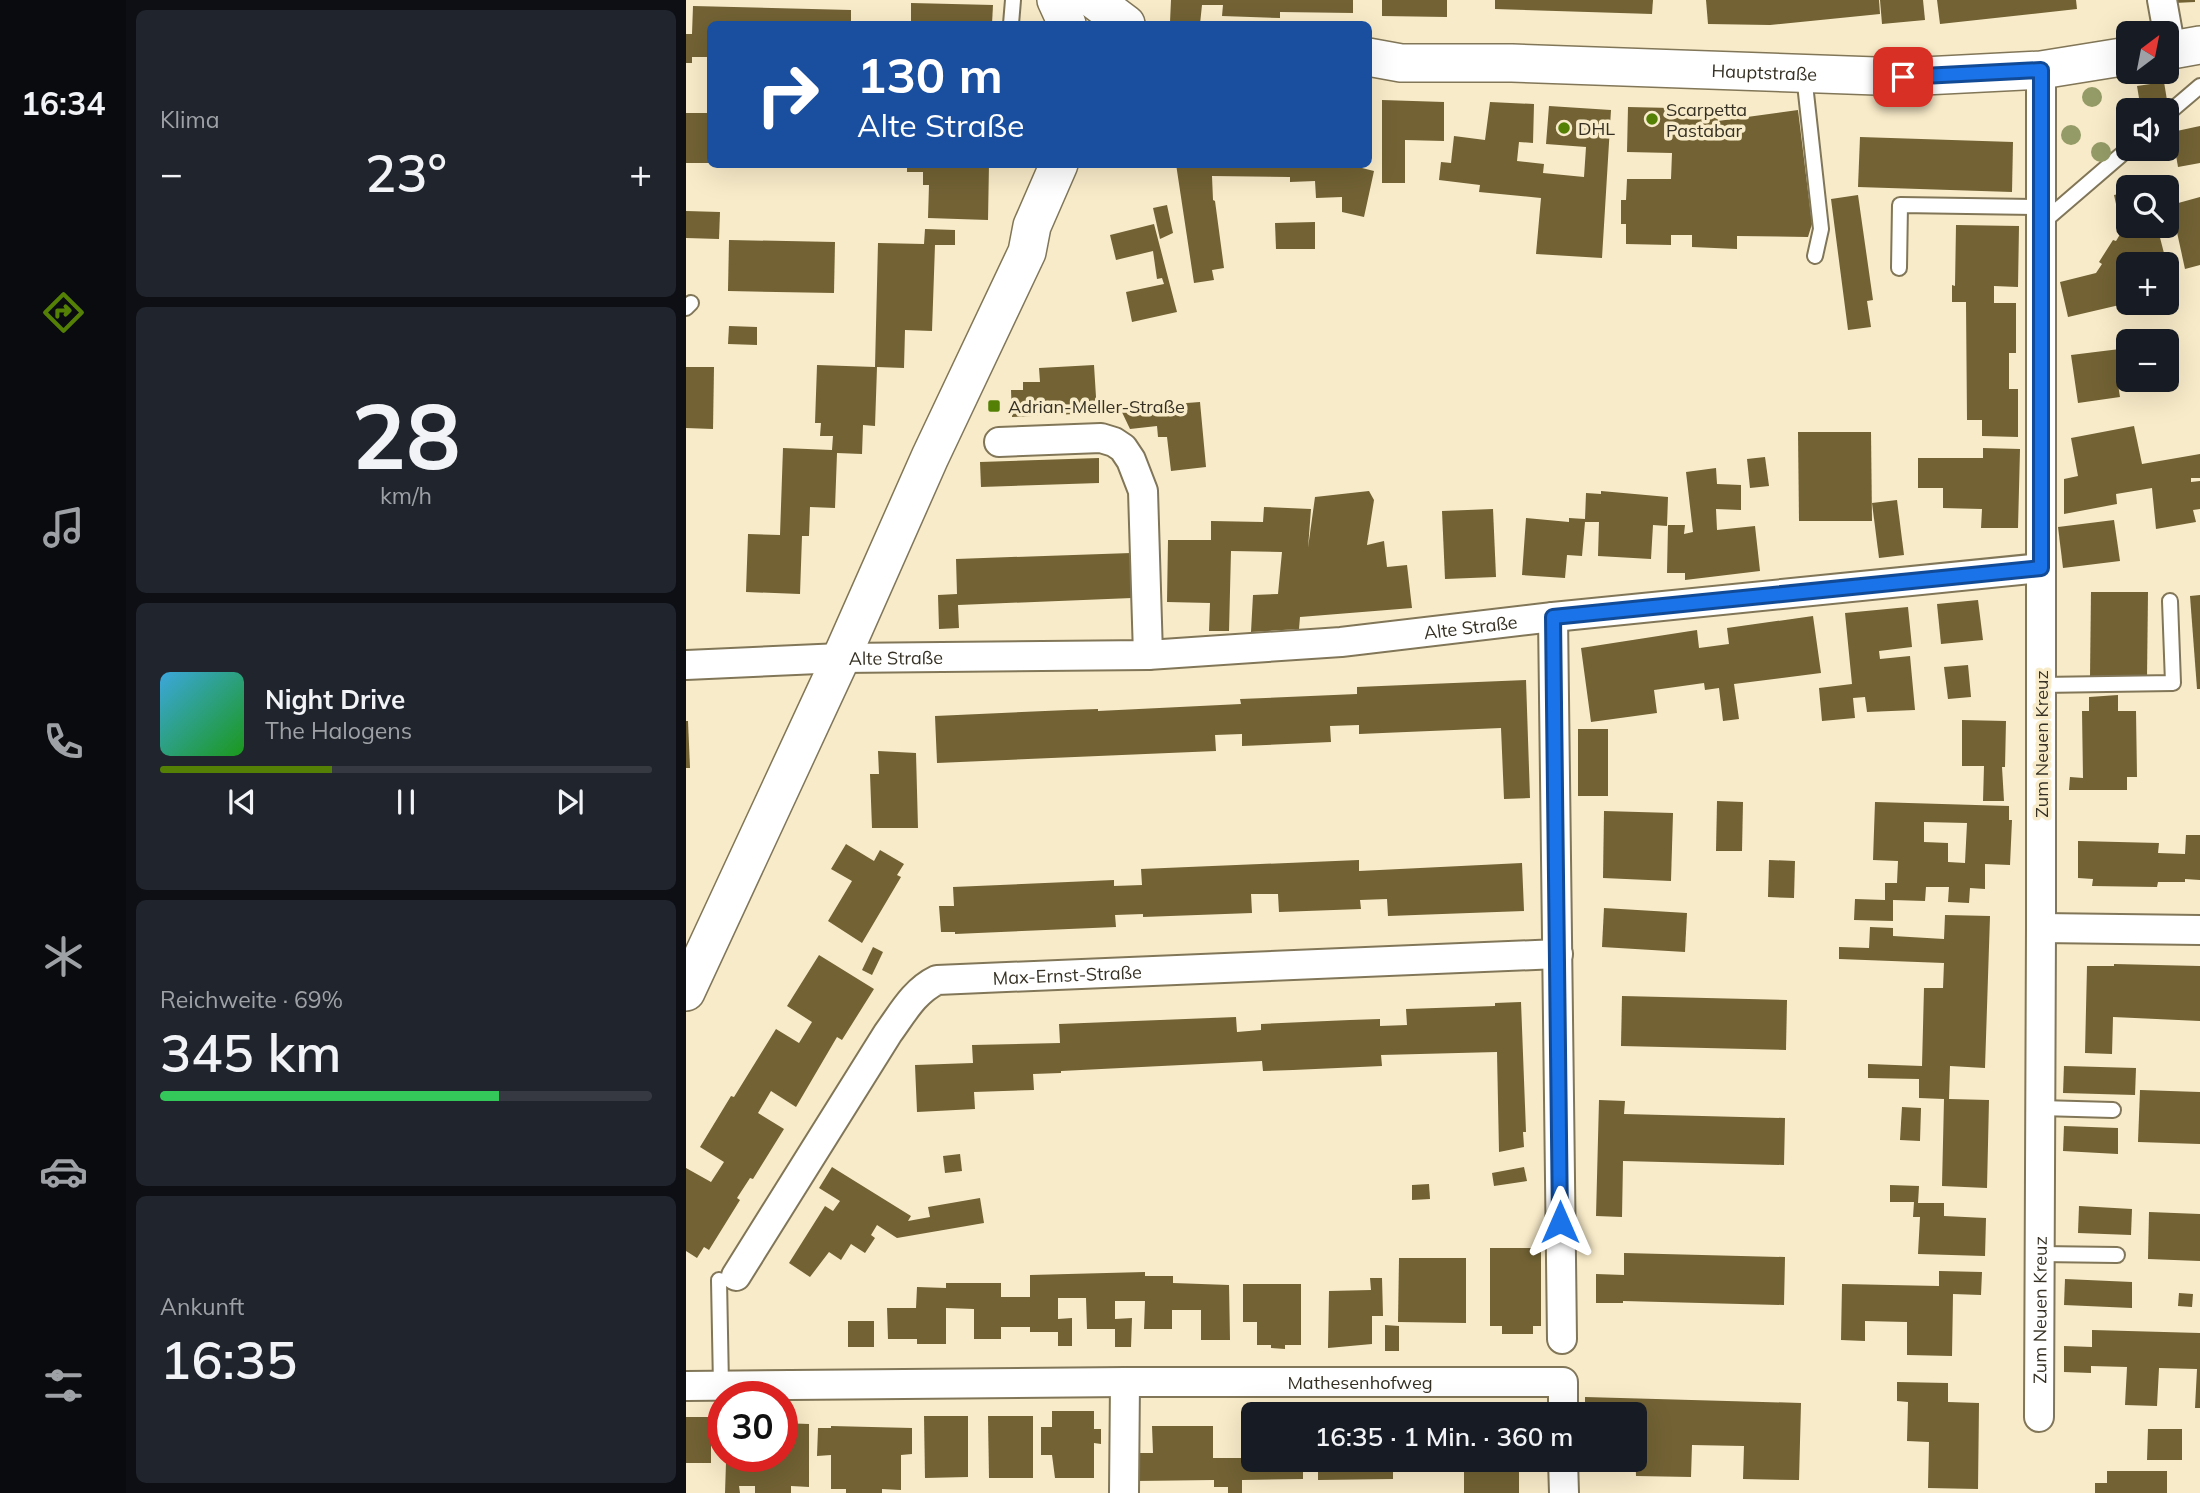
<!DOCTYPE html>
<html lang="de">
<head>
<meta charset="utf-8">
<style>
	:root { --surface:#171b24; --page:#20242c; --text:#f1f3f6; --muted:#9ea1a6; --line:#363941; --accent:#548006 }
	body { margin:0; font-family:Mulish,sans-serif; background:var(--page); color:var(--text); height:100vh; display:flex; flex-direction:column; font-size:26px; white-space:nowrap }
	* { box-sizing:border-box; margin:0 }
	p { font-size:23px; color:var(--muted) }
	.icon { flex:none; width:38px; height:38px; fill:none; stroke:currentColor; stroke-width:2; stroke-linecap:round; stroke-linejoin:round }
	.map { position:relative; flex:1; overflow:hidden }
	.sheet { display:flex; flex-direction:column; gap:10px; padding:10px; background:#0d0f14; width:560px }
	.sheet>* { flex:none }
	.guide { position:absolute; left:21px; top:21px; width:665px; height:147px; border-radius:10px; box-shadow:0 7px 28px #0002; background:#1a4fa0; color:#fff; overflow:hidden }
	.needle { width:46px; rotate:32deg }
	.fabs { position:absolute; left:1430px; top:21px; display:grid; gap:14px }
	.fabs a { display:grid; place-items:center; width:63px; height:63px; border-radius:10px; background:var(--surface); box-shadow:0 7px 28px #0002; font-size:35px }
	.speed { position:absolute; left:21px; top:1381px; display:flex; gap:14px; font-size:35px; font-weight:700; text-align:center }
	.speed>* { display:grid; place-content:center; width:91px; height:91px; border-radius:50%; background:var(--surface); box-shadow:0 7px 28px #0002; line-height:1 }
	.speed .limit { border:10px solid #d22; background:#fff; color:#111 }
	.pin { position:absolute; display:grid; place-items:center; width:60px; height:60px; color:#fff; margin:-30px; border-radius:14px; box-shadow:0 4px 10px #0006 }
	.me { position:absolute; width:77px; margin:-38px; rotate:0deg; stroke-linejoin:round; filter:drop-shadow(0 0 5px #0008) }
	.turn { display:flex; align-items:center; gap:24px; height:147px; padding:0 35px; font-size:32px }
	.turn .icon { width:91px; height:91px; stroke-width:2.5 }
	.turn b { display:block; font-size:49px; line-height:60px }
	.big { font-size:52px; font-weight:600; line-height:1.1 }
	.sheet .card { flex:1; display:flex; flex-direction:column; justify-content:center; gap:10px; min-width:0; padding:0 24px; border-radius:10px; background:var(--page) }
	.sheet .dial { align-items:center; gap:0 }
	.dial b { font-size:91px; line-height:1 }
	.song { display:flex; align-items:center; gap:21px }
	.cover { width:84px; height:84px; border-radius:10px; background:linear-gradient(135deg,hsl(200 70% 55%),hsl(120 70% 35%)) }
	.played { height:7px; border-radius:4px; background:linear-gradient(90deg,var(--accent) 35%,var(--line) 35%) }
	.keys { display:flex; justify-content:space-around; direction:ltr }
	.heat { display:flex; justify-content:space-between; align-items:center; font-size:38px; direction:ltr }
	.charge { height:10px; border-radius:5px; background:linear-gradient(90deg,#34c759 69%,var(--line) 0) }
	.trip { position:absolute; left:555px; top:1402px; width:406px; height:70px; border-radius:10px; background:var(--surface); box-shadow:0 7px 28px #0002; font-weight:600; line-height:70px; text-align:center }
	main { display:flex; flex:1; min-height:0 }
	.tab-bar { display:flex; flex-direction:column; width:126px; justify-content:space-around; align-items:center; background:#090b0e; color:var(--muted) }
	.tab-bar .icon { width:49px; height:49px }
	.tab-bar .active { color:var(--accent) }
	.tab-bar b { font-size:32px; color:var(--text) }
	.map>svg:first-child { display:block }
</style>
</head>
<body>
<main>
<nav class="tab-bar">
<b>16:34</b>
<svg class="icon active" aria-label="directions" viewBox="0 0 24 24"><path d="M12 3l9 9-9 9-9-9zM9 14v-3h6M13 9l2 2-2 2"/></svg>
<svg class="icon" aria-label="music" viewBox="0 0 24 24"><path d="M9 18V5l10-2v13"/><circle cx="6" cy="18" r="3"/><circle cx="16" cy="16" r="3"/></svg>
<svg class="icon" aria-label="phone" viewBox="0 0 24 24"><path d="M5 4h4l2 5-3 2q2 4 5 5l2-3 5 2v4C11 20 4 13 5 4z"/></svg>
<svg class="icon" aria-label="climate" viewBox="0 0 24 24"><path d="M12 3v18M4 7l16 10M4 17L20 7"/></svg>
<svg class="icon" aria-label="car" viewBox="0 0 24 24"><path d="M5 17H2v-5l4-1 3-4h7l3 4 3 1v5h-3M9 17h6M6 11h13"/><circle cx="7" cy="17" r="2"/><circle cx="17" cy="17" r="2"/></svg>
<svg class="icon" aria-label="filters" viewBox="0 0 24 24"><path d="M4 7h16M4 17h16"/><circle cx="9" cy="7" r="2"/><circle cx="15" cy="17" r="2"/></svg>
</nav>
<section class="sheet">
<div class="card"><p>Klima</p>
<div class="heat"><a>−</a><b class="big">23°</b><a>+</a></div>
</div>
<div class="card dial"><b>28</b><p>km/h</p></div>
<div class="card">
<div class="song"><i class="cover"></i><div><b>Night Drive</b><p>The Halogens</p></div></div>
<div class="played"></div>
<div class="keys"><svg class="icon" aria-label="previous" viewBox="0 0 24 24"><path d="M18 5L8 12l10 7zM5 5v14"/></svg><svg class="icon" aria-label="pause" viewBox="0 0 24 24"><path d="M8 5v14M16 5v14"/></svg><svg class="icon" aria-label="next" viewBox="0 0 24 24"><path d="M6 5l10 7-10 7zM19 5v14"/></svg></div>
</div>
<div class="card"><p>Reichweite · 69%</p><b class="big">345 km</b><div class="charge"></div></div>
<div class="card"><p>Ankunft</p><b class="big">16:35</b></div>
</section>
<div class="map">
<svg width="1514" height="1493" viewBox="0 0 1514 1493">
	<rect width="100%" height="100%" fill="#f8ebc9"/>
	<!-- building -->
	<g fill="#726234" fill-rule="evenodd">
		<path d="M485,0H667V13L594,12V18L536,16L537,5H516L514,24H500L484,22Z"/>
		<path d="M696,0H761V17L696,16Z"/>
		<path d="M809,0H967L966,14L809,9Z"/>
		<path d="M1020,0H1193L1194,14L1084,25L1022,24Z"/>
		<path d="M1194,0H1237L1239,20L1196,24Z"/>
		<path d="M1251,0H1390L1391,9L1254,24Z"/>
		<path d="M1487,0H1509V2L1488,3Z"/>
		<path d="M225,3L307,5L306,24H225Z"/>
		<path d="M7,6L165,10V24H24V57H6V63H0V34H6Z"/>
		<path d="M1478,82L1481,100L1454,104L1451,86Z"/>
		<path d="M696,100L758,102V141L719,140V183H696Z"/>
		<path d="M804,102L848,104L847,143L833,142L831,161L858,164L857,173L898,177L900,147L860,144L863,106L925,110L916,258L850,254L855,198L793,192L794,185L753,180L755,162L765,163L768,136L799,140Z"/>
		<path d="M942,107L1029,109L1032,121L1112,110L1126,224L1122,237L1051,236V249L1006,247V235H985V245L940,244V224H935V200H940L941,179H985L986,153L941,152Z"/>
		<rect x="0" y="113" width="24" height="50"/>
		<path d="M1514,126V163L1492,167L1486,132Z"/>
		<path d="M1174,137L1327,142L1326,192L1172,187Z"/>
		<path d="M221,164H303L302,220L242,218L243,185H237V172H221Z"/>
		<path d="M490,164H660L688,171L678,217L656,212V197L630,198L629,181L604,182V177L526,176L527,200L529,201L538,268L526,270L528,280L508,283Z"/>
		<path d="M1442,192V226H1471L1479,257L1474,264H1442V303L1382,317L1374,282L1410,273L1416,264L1413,262L1427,240L1430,241L1436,231L1428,195Z"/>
		<path d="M1172,195L1187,300L1181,301L1185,327L1162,330L1145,199Z"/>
		<path d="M1514,197V265L1499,269L1485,205Z"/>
		<path d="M481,205L487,233L474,239L467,208Z"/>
		<path d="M0,211L34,212L33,239L0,238Z"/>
		<path d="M629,222V249H590L589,223Z"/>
		<path d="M468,224L491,312L446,322L440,292L478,284L476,278L471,279L467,251L430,260L424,235Z"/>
		<path d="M1270,225L1333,226L1332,287L1308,286V303H1330V353H1323V389H1332V437L1296,436V420H1281L1280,302H1266V285L1269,286Z"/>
		<path d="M239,229L269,230V245H249L246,331L219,330L218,368L191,367L189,426L177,425L176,454L151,453L149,508L124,507L123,536H116L114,594L60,592L62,534L94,535L97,448L146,450L147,436H134L135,423H129L131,365L189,367L192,243L238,244Z"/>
		<path d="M43,240L149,242L148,293L42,291Z"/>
		<path d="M43,326L71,327V345L42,344Z"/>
		<path d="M1442,348V370L1430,372L1434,397L1392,403L1385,355Z"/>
		<path d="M408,365L411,413L326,417L325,390H337V382H354L353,368Z"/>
		<path d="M0,367H28L27,429L0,428Z"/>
		<path d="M514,402L520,467L485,471L481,437H472L471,426L444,429L434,408Z"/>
		<path d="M1448,426L1456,464L1514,454V478H1505V482L1514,481V509L1507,510L1510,522L1470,529L1466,488L1430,494L1431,504L1378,514V479L1392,476L1385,438Z"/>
		<path d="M1112,432H1185L1186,521H1113Z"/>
		<path d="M1297,448L1334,449L1332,528H1295L1296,509L1257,508V488H1232V458H1297Z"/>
		<path d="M1079,457L1083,486L1064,488L1061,459Z"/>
		<path d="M413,458V483L295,487L294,462Z"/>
		<path d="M1030,468L1031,484L1055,485V510L1030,509L1031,530L1069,526L1074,571L999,580V573H981L982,525H999L998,534L1007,532L1000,472Z"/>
		<path d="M683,491L688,500L681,545L698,541L701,567L721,565L726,608L614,617L613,629L565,632L567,595L592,594L596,552L545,551L543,631H523L524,603L481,602L482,540H525V521L577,522L578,507L625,509L622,548L629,497Z"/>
		<path d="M915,491L982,497L981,526L967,525L965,559L912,556L913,522H899L896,556L881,555L879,578L836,575L840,518L883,522V518L899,519L900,493L915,494Z"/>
		<path d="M1211,500L1218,555L1193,558L1186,503Z"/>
		<path d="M807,509L810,577L759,579L756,511Z"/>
		<path d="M1428,520L1434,561L1377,568L1372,527Z"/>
		<path d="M445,553L446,598L272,605L273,628L253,629L252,595L271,594L270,559Z"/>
		<path d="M1405,592H1462L1461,678L1404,677Z"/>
		<path d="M1514,595V689H1511L1504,596Z"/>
		<path d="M1292,600L1297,640L1255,644L1251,604Z"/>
		<path d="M1222,607L1226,647L1193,651L1194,659L1224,656L1229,710L1181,712L1179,697L1167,698L1169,718L1136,721L1133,688L1166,684L1159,613Z"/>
		<path d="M1127,616L1135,673L1048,684L1053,719L1037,721L1033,688L1019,690L1018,683L968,690L971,713L905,722L895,648L1011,630L1013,648L1043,644L1041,628Z"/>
		<path d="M1282,665L1285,697L1262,699L1258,667Z"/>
		<path d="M840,680L844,798L818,799L815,728L673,734V725L644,726L645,742L556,746V734L529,735L530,751L251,763L249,716L382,710L412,709V711L555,704L554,699L671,694V687Z"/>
		<path d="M1432,695V711H1450L1451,777H1441V790H1383L1384,777L1397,778L1396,711H1403V697Z"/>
		<path d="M1276,720L1320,721L1319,767H1316L1318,801H1297L1298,766H1276Z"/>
		<path d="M0,721H2L4,768H0Z"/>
		<rect x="892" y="729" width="30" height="67"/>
		<path d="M192,751L230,753L232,828H186L184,774H193Z"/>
		<path d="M1031,801L1057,802L1056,851H1030Z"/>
		<path d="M1189,802L1323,806V820H1326L1324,865L1299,864V889L1284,888L1283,903L1262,902L1263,887H1240L1239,901L1207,900V921L1168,920L1169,899L1199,900V883H1211L1212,861L1187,860ZM1238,822L1281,823L1279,863L1262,862V843L1238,842Z"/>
		<path d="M918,811L987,813L985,881L917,878Z"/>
		<path d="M1500,835H1514V880L1499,879V882H1472L1471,887L1406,886L1407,879L1392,878V841L1473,843L1472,853L1499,854Z"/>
		<path d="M160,844L188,861L194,850L218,864L211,875L215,877L176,943L142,921L166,881L145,869Z"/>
		<path d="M673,860V871L836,863L838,911L702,916L701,899L674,900L675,909L593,912L592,894H565L566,913L457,917V914L429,915L430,927L269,934V932H255L253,906H268L267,887L428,880V886L456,885L455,869Z"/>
		<path d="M1083,860L1109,861L1108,898L1082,897Z"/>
		<path d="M918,908L1001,913L999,952L916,947Z"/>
		<path d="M1259,915L1304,916L1299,1068L1264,1066L1263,1099L1303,1100L1301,1188L1256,1186L1258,1099L1233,1098V1079L1182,1078V1064L1236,1066L1238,988H1257L1258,963L1153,959V947L1183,948L1184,927L1207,928V936L1258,939Z"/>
		<path d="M187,947L197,952L186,975L176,970Z"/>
		<path d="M133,955L188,989L156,1040L151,1037L110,1107L85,1091L72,1113L98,1129L67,1179L64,1178L51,1198L54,1200L23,1250L18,1247L11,1258L0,1251V1168L25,1182L38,1162L14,1147L45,1096L48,1097L90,1029L113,1043L126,1022L101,1006Z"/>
		<path d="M1428,964L1514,966V1021L1427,1017L1426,1054L1399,1053L1401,966H1428Z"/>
		<path d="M936,996L1101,1000L1100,1050L935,1046Z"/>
		<path d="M835,1002L840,1132H837L838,1147L813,1152L811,1052L695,1055L696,1066L607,1070L577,1071L576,1061L375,1071V1073L347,1074L348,1090L288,1092L289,1109L231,1112L229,1065L287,1063L286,1045L374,1043L373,1024L550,1017L551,1032L575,1030V1024L664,1020L694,1019V1026L721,1025L720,1009L809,1006V1003Z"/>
		<path d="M1378,1066L1450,1068L1449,1095L1377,1093Z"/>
		<path d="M1454,1090L1514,1092V1144L1452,1142Z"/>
		<path d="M913,1100L939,1101L938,1114L1099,1118L1098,1165L937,1161L936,1217L910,1216Z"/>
		<path d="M1216,1107L1235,1108L1234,1141L1214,1140Z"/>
		<path d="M1378,1126L1432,1128V1154L1377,1151Z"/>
		<path d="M274,1154L276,1171L259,1173L257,1156Z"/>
		<path d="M146,1167L225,1216L222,1221L244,1217L242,1207L294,1198L298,1223L211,1238L191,1225L185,1235L189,1238L179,1253L165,1244L155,1260L143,1252L124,1277L103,1263L139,1206L147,1211L154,1201L133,1188Z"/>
		<path d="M838,1167L841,1181L808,1186L806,1173Z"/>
		<path d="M743,1184L744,1199L726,1200V1185Z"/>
		<path d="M1204,1185L1233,1186L1232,1203H1258V1216L1300,1218L1299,1256L1232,1254L1234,1217H1227L1228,1202H1204Z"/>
		<path d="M1393,1206L1446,1209L1445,1235L1392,1233Z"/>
		<path d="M1463,1212L1514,1214V1261L1462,1259Z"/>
		<path d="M804,1248H855V1326H847V1334H816V1326H804Z"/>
		<path d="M938,1253L1099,1257L1098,1305L937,1301V1303H910V1274L938,1275Z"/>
		<path d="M713,1258H780V1323L712,1322Z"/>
		<path d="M1253,1271L1296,1272L1295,1295L1267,1294L1266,1356L1221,1355V1322L1179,1321V1341L1155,1340L1156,1284L1253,1286Z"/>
		<path d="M459,1272V1276H487V1283L543,1285L544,1340H515V1310H486V1329H458L459,1301H429V1319L446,1318L445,1347H429V1329H401L400,1298H372V1319L386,1318V1346H372V1332H344V1327H315V1339H288V1309L260,1308V1344H231V1339H202L201,1308H230L231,1287L260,1288V1283H315V1297H344V1275Z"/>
		<path d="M684,1278H696L697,1316H686V1344L642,1348L643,1291L685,1290Z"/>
		<path d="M1379,1279L1446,1282V1308L1378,1305Z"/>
		<path d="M557,1284H615V1345H599V1349L585,1348V1345H571V1322H557Z"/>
		<path d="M1493,1293L1507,1294L1506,1307L1492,1306Z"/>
		<rect x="162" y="1321" width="26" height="26"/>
		<path d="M699,1325L713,1326V1351H699Z"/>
		<path d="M1406,1330L1514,1333V1408H1509L1511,1369L1473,1368L1471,1406L1439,1405L1441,1367L1405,1366V1373L1378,1372V1346L1406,1347Z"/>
		<path d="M1211,1382L1262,1383V1402L1293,1403L1292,1489L1242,1488L1243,1442L1221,1441L1222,1402L1211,1401Z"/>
		<path d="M899,1397L1115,1403L1113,1480L1057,1479L1058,1446L1006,1445L1005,1477L950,1476L948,1414H899Z"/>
		<path d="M366,1411H408V1429H415V1444L408,1443V1478H369L366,1455H355V1427H366Z"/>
		<path d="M238,1416H282V1477L239,1478Z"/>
		<path d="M302,1416H347V1478H303Z"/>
		<rect x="0" y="1417" width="25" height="46"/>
		<path d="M96,1423L123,1424V1487L105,1486V1493H69V1486H53L54,1493H39L40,1462H54V1456H96Z"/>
		<path d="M556,1425H567V1460H617V1479L556,1480V1493H542V1487H528V1480L449,1481L448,1453H467L466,1426H527V1458H556Z"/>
		<path d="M145,1426L226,1428V1454L215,1455V1490L196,1489V1493H160V1489H145V1455L131,1456L132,1428H145Z"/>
		<path d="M1462,1429H1496V1460H1461Z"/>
		<path d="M632,1460H707V1479L632,1480Z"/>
		<rect x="778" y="1460" width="55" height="33"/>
		<path d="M1421,1471H1481V1493H1409V1483H1421Z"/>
	</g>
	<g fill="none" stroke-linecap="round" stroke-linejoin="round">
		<!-- service casing -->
		<g stroke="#817657" stroke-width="18">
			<g id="service">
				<path d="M325,24L327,0"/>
				<path d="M1118,75L1135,229L1129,256"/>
				<path d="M1480,115L1514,86"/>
				<path d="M1356,223L1442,149"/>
				<path d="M1213,268L1214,205L1355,207"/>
				<path d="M0,308L5,303"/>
				<path d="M1355,685L1487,683L1484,601"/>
				<path d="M1354,1108L1427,1110"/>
				<path d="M1354,1254L1431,1255"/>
				<path d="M33,1280L35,1386"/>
			</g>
		</g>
		<!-- minor casing -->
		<g stroke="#817657" stroke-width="32">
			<g id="minor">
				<path d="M1476,0L1485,50"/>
				<path d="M313,442L415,438L428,442L437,448L445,460L457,491L462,655"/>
				<path d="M867,617L876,1339"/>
				<path id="s1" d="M0,665L155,658L462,655L655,642L867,617L1355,568"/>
				<path d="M1355,928L1514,930"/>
				<path id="s2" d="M50,1276L202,1033C216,1014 228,991 251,980L872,954"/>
				<path id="s3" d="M0,1386L439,1382H877V1414"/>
				<path id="s4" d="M1353,1417L1355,928V70"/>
				<path d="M877,1460L878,1493"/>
				<path d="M438,1493L439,1382"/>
			</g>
		</g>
		<!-- tertiary casing -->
		<g stroke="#817657" stroke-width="40">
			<g id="tertiary">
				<path d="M370,0L381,24"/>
				<path d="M408,0L440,24"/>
				<path d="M1480,51L1514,45"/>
				<path id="s5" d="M682,57L715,63H826L1218,77L1355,70L1442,56"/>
				<path d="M0,992L155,658L244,457L341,252L346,226L373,164"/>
			</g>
		</g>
		<!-- service -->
		<use href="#service" stroke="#fff" stroke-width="14"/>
		<!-- minor -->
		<use href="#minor" stroke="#fff" stroke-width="28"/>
		<!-- tertiary -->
		<use href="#tertiary" stroke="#fff" stroke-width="37"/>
	</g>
	<!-- trees -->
	<g fill="#949b66">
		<circle cx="1406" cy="97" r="10"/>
		<circle cx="1385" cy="135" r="10"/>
		<circle cx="1415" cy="152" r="10"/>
	</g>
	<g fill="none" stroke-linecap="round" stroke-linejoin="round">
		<!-- route casing -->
		<g stroke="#114b97" stroke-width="18">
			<path id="route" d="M874,1222L867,617L1355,568V70L1217,77"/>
		</g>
		<!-- route -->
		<use href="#route" stroke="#1a73e8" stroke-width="12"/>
	</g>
	<!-- markers -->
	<g fill="#548006" stroke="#f8ebc9" stroke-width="2.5">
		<circle cx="966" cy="119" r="7"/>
		<circle cx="878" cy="128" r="7"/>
		<rect x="301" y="399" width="14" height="14" rx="3.5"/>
	</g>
	<g text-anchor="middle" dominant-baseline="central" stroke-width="7" stroke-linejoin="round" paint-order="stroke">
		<!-- street labels -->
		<g font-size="18" fill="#353023" stroke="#f8ebc9">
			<text stroke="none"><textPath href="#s5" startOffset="397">Hauptstraße</textPath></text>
			<text stroke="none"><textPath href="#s1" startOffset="786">Alte Straße</textPath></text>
			<text stroke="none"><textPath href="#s1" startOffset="210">Alte Straße</textPath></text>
			<text transform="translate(1355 744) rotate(-90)">Zum Neuen Kreuz</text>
			<text stroke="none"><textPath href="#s2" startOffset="490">Max-Ernst-Straße</textPath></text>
			<text stroke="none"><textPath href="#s4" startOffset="107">Zum Neuen Kreuz</textPath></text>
			<text stroke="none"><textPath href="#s3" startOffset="674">Mathesenhofweg</textPath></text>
		</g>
		<!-- poi labels -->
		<g font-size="18" fill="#353023" stroke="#f8ebc9" text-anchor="start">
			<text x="980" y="109">Scarpetta<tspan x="980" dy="21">Pastabar</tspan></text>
			<text x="892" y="128">DHL</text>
			<text x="322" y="406">Adrian-Meller-Straße</text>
		</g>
	</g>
</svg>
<div class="fabs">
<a><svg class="needle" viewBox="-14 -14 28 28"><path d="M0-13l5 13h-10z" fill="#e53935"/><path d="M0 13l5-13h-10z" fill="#9ea1a6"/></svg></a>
<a><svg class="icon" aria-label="sound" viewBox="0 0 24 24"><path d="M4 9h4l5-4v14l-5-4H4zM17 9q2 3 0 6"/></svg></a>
<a><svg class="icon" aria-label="search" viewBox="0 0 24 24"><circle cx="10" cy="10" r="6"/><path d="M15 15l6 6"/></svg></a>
<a>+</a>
<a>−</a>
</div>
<div class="speed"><div class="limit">30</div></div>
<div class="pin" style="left:1217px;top:77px;background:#d93025"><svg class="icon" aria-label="arrive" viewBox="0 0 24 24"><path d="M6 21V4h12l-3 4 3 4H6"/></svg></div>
<svg class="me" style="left:874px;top:1222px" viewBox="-20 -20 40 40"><path d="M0-17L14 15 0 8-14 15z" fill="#1a73e8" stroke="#fff" stroke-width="4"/></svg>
<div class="trip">16:35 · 1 Min. · 360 m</div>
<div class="guide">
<div class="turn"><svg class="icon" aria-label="right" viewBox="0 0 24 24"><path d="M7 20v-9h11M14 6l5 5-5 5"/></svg><div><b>130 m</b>Alte Straße</div></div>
</div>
</div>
</main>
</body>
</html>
